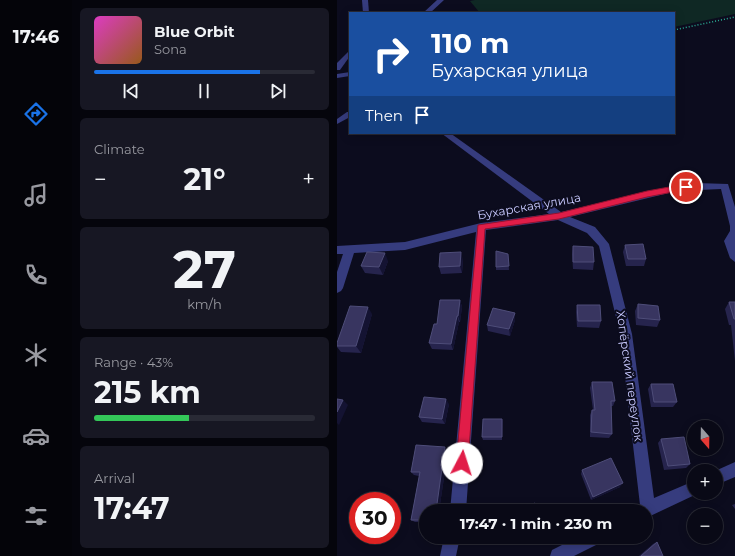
<!DOCTYPE html>
<html lang="en">
<head>
<meta charset="utf-8">
<style>
	:root { --surface:#090916; --page:#171723; --text:#f1f3f6; --muted:#999aa1; --line:#292a35; --accent:#1a73e8 }
	body { margin:0; font-family:Montserrat,sans-serif; background:var(--page); color:var(--text); height:100vh; display:flex; flex-direction:column; font-size:15px; white-space:nowrap }
	* { box-sizing:border-box; margin:0 }
	p { font-size:13px; color:var(--muted) }
	.icon { flex:none; width:22px; height:22px; fill:none; stroke:currentColor; stroke-width:2; stroke-linecap:round; stroke-linejoin:round }
	.map { position:relative; flex:1; overflow:hidden }
	.sheet { display:flex; flex-direction:column; gap:8px; padding:8px; background:#05050c; width:265px }
	.sheet>* { flex:none }
	.banner { position:absolute; left:12px; top:12px; width:326px; height:122px; border-radius:0px; box-shadow:0 2px 10px #0003,0 0 0 1px var(--line); background:#1a4fa0; color:#fff; overflow:hidden }
	.needle { width:26px; rotate:160deg }
	.fabs { position:absolute; left:350px; top:420px; display:grid; gap:8px }
	.fabs a { display:grid; place-items:center; width:36px; height:36px; border-radius:50%; background:var(--surface); box-shadow:0 2px 10px #0003,0 0 0 1px var(--line); font-size:20px }
	.speed { position:absolute; left:12px; top:492px; display:flex; gap:8px; font-size:20px; font-weight:700; text-align:center }
	.speed>* { display:grid; place-content:center; width:52px; height:52px; border-radius:50%; background:var(--surface); box-shadow:0 2px 10px #0003,0 0 0 1px var(--line); line-height:1 }
	.speed .limit { border:6px solid #d22; background:#fff; color:#111 }
	.pin { position:absolute; display:grid; place-items:center; width:34px; height:34px; color:#fff; margin:-17px; border:2px solid #fff; border-radius:50%; box-shadow:0 1px 4px #0007 }
	.me { position:absolute; width:44px; margin:-22px; rotate:5deg; stroke-linejoin:round; filter:drop-shadow(0 0 3px #0008) }
	.turn { display:flex; align-items:center; gap:14px; height:84px; padding:0 16px; font-size:18px }
	.turn .icon { width:52px; height:52px; stroke-width:2.5 }
	.turn b { display:block; font-size:28px; line-height:34px }
	.then { display:flex; align-items:center; height:38px; padding:0 16px; background:#0003; gap:8px; font-size:15px }
	.big { font-size:30px; font-weight:700; line-height:1.1 }
	.sheet .widget { flex:1; display:flex; flex-direction:column; justify-content:center; gap:6px; min-width:0; padding:0 14px; border-radius:6px; background:var(--page) }
	.sheet .dial { align-items:center; gap:0 }
	.dial b { font-size:52px; line-height:1 }
	.song { display:flex; align-items:center; gap:12px }
	.cover { width:48px; height:48px; border-radius:6px; background:linear-gradient(135deg,hsl(310 70% 55%),hsl(30 70% 35%)) }
	.played { height:4px; border-radius:2px; background:linear-gradient(90deg,var(--accent) 75%,var(--line) 75%) }
	.keys { display:flex; justify-content:space-around; direction:ltr }
	.heat { display:flex; justify-content:space-between; align-items:center; font-size:22px; direction:ltr }
	.charge { height:6px; border-radius:3px; background:linear-gradient(90deg,#34c759 43%,var(--line) 0) }
	.trip { position:absolute; left:82px; top:504px; width:234px; height:40px; border-radius:20px; background:var(--surface); box-shadow:0 2px 10px #0003,0 0 0 1px var(--line); font-weight:700; line-height:40px; text-align:center }
	main { display:flex; flex:1; min-height:0 }
	.tab-bar { display:flex; flex-direction:column; width:72px; justify-content:space-around; align-items:center; background:#040409; color:var(--muted) }
	.tab-bar .icon { width:28px; height:28px }
	.tab-bar .on { color:var(--accent) }
	.tab-bar b { font-size:18px; color:var(--text) }
	.map>svg:first-child { display:block }
</style>
</head>
<body>
<main>
<nav class="tab-bar">
<b>17:46</b>
<svg class="icon on" aria-label="directions" viewBox="0 0 24 24"><path d="M12 3l9 9-9 9-9-9zM9 14v-3h6M13 9l2 2-2 2"/></svg>
<svg class="icon" aria-label="music" viewBox="0 0 24 24"><path d="M9 18V5l10-2v13"/><circle cx="6" cy="18" r="3"/><circle cx="16" cy="16" r="3"/></svg>
<svg class="icon" aria-label="phone" viewBox="0 0 24 24"><path d="M5 4h4l2 5-3 2q2 4 5 5l2-3 5 2v4C11 20 4 13 5 4z"/></svg>
<svg class="icon" aria-label="climate" viewBox="0 0 24 24"><path d="M12 3v18M4 7l16 10M4 17L20 7"/></svg>
<svg class="icon" aria-label="car" viewBox="0 0 24 24"><path d="M5 17H2v-5l4-1 3-4h7l3 4 3 1v5h-3M9 17h6M6 11h13"/><circle cx="7" cy="17" r="2"/><circle cx="17" cy="17" r="2"/></svg>
<svg class="icon" aria-label="filters" viewBox="0 0 24 24"><path d="M4 7h16M4 17h16"/><circle cx="9" cy="7" r="2"/><circle cx="15" cy="17" r="2"/></svg>
</nav>
<section class="sheet">
<div class="widget">
<div class="song"><i class="cover"></i><div><b>Blue Orbit</b><p>Sona</p></div></div>
<div class="played"></div>
<div class="keys"><svg class="icon" aria-label="previous" viewBox="0 0 24 24"><path d="M18 5L8 12l10 7zM5 5v14"/></svg><svg class="icon" aria-label="pause" viewBox="0 0 24 24"><path d="M8 5v14M16 5v14"/></svg><svg class="icon" aria-label="next" viewBox="0 0 24 24"><path d="M6 5l10 7-10 7zM19 5v14"/></svg></div>
</div>
<div class="widget"><p>Climate</p>
<div class="heat"><a>−</a><b class="big">21°</b><a>+</a></div>
</div>
<div class="widget dial"><b>27</b><p>km/h</p></div>
<div class="widget"><p>Range · 43%</p><b class="big">215 km</b><div class="charge"></div></div>
<div class="widget"><p>Arrival</p><b class="big">17:47</b></div>
</section>
<div class="map">
<svg width="398" height="556" viewBox="0 0 398 556">
	<rect width="100%" height="100%" fill="#0c0c1e"/>
	<!-- green -->
	<path fill="#0f2824" d="M138,0H398V14L337,27V13H143L133,1Z"/>
	<g fill="none" stroke-linecap="round" stroke-linejoin="round">
		<!-- path -->
		<path stroke="#2bb197" stroke-width="1.5" stroke-dasharray="1 2" stroke-linecap="butt" d="M337,30L398,17"/>
		<!-- minor -->
		<g fill="#363c7e" fill-rule="evenodd">
			<path d="M25,0H31L32,13H26Z"/>
			<path d="M100,0H107L93,13H86Z"/>
			<path d="M13,50V56L3,70H0V63Z"/>
			<path d="M13,72V76L0,78V74Z"/>
			<path d="M10,112H13V117L0,124V119Z"/>
			<path d="M104,133H113L224,212L340,185L359,183L391,184L398,207V262L393,258L387,241L393,231V226L384,189L340,191L233,217L258,227L272,244L295,334L317,498L357,481V493H362L309,518V511H299L303,505L283,334L262,246L250,233L221,220L149,230L129,511H113L139,232L68,250L17,253L6,288L4,291L0,293V272L6,254H0V246L68,242L144,223L212,214Z"/>
			<path d="M398,462V477L379,485L378,471Z"/>
			<path d="M107,537H123L119,556H103Z"/>
			<path d="M241,537H265L263,543L237,556H213L215,550Z"/>
		</g>
	</g>
	<!-- wall -->
	<g fill="#26244d">
		<path d="M288,245L309,259L307,266H289L286,252Z"/>
		<path d="M236,246L257,262L256,270L236,269L235,254Z"/>
		<path d="M171,254L172,270H159V267Z"/>
		<path d="M126,260L125,273L104,274L102,267Z"/>
		<path d="M51,261L46,275L28,273L24,266Z"/>
		<path d="M123,300L125,307L123,322H122L116,350L95,349L92,343Z"/>
		<path d="M392,302H398V361L394,325H392L388,309Z"/>
		<path d="M301,304L323,320L320,327L299,325L298,311Z"/>
		<path d="M240,305L264,321L262,328L240,327L239,312Z"/>
		<path d="M35,314L24,353L4,352L0,347V343Z"/>
		<path d="M178,320L173,336L151,331L150,325Z"/>
		<path d="M255,382L278,401L276,406H274L275,434L272,438L253,437V415L255,410H256L253,388Z"/>
		<path d="M314,384L340,402L336,407H314L311,389Z"/>
		<path d="M112,404L108,424L85,422L82,417Z"/>
		<path d="M165,419V440H146L145,437Z"/>
		<path d="M324,439L353,464L349,468L327,470L321,443Z"/>
		<path d="M111,451L102,511H89V522H78L74,520L82,476L77,475L74,472Z"/>
		<path d="M245,470L283,487L254,500L244,474Z"/>
		<path d="M398,504V509L395,505Z"/>
		<path d="M320,542L326,556H302L316,544Z"/>
	</g>
	<!-- shaded-wall -->
	<g fill="#141332">
		<path d="M124,252L126,260L125,273L123,266Z"/>
		<path d="M48,253L51,261L46,275L42,267Z"/>
		<path d="M123,300L125,307L123,322L121,316Z"/>
		<path d="M31,307L35,314L24,353L19,346Z"/>
		<path d="M178,313V320L173,336L172,329Z"/>
		<path d="M120,316L122,322L116,350L114,344Z"/>
		<path d="M109,399L112,404L108,424L105,419Z"/>
		<path d="M6,400L11,405L2,425L0,423V412Z"/>
		<path d="M165,419L166,421L165,440Z"/>
		<path d="M108,447L111,451L102,511H99Z"/>
		<path d="M286,483L283,487L254,500L256,497Z"/>
		<path d="M188,537H192L178,544L177,542Z"/>
	</g>
	<!-- building -->
	<g fill="#383560" stroke="#4e4d79">
		<path d="M306,244L309,259H291L288,245Z"/>
		<path d="M236,246L256,247L257,262H236Z"/>
		<path d="M159,251L171,254L172,266L159,267Z"/>
		<path d="M30,252L48,253L42,267L24,266Z"/>
		<path d="M124,252L123,266L102,267L103,253Z"/>
		<path d="M103,300H123L121,316H120L114,344L92,343L97,324H100Z"/>
		<path d="M392,302H398V319H397Z"/>
		<path d="M301,304L321,306L323,320L301,318Z"/>
		<path d="M240,305H263L264,321H241Z"/>
		<path d="M13,306L31,307L19,346H0V343Z"/>
		<path d="M156,308L178,313L172,329L150,325Z"/>
		<path d="M255,382H275L278,401H274L275,434L254,432L255,410H258Z"/>
		<path d="M314,384H336L340,402H317Z"/>
		<path d="M87,397L109,399L105,419L82,417Z"/>
		<path d="M0,399L6,400L0,412Z"/>
		<path d="M146,419H165V437H145Z"/>
		<path d="M347,437L353,464L331,466L324,439Z"/>
		<path d="M79,445L108,447L99,511H89V520H74L83,472H74Z"/>
		<path d="M274,458L286,483L256,497L245,470Z"/>
		<path d="M198,503L201,511H182Z"/>
		<path d="M176,537H188L177,542Z"/>
		<path d="M320,542L326,556H304Z"/>
	</g>
	<!-- route -->
	<path fill="#e11d48" stroke="#92132f" d="M349,184L352,185V189L310,197L222,219L148,229L131,463L129,467L125,469L120,467L119,463L141,225L222,213L310,191Z"/>
	<g text-anchor="middle" dominant-baseline="central" stroke-width="4" stroke-linejoin="round" paint-order="stroke">
		<!-- street labels -->
		<g font-size="12" fill="#c9caff" stroke="#0c0c1e">
			<text transform="translate(192 206) rotate(-10)">Бухарская улица</text>
			<text transform="translate(293 376) rotate(82)">Хопёрский переулок</text>
		</g>
	</g>
</svg>
<div class="fabs">
<a><svg class="needle" viewBox="-14 -14 28 28"><path d="M0-13l5 13h-10z" fill="#e53935"/><path d="M0 13l5-13h-10z" fill="#999aa1"/></svg></a>
<a>+</a>
<a>−</a>
</div>
<div class="speed"><div class="limit">30</div></div>
<div class="pin" style="left:349px;top:187px;background:#d93025"><svg class="icon" aria-label="arrive" viewBox="0 0 24 24"><path d="M6 21V4h12l-3 4 3 4H6"/></svg></div>
<svg class="me" style="left:125px;top:463px" viewBox="-20 -20 40 40"><circle r="19" fill="#fff"/><path d="M0-13L10 11 0 6-10 11z" fill="#e11d48"/></svg>
<div class="trip">17:47 · 1 min · 230 m</div>
<div class="banner">
<div class="turn"><svg class="icon" aria-label="right" viewBox="0 0 24 24"><path d="M7 20v-9h11M14 6l5 5-5 5"/></svg><div><b>110 m</b>Бухарская улица</div></div>
<div class="then">Then<svg class="icon" aria-label="arrive" viewBox="0 0 24 24"><path d="M6 21V4h12l-3 4 3 4H6"/></svg></div>
</div>
</div>
</main>
</body>
</html>
